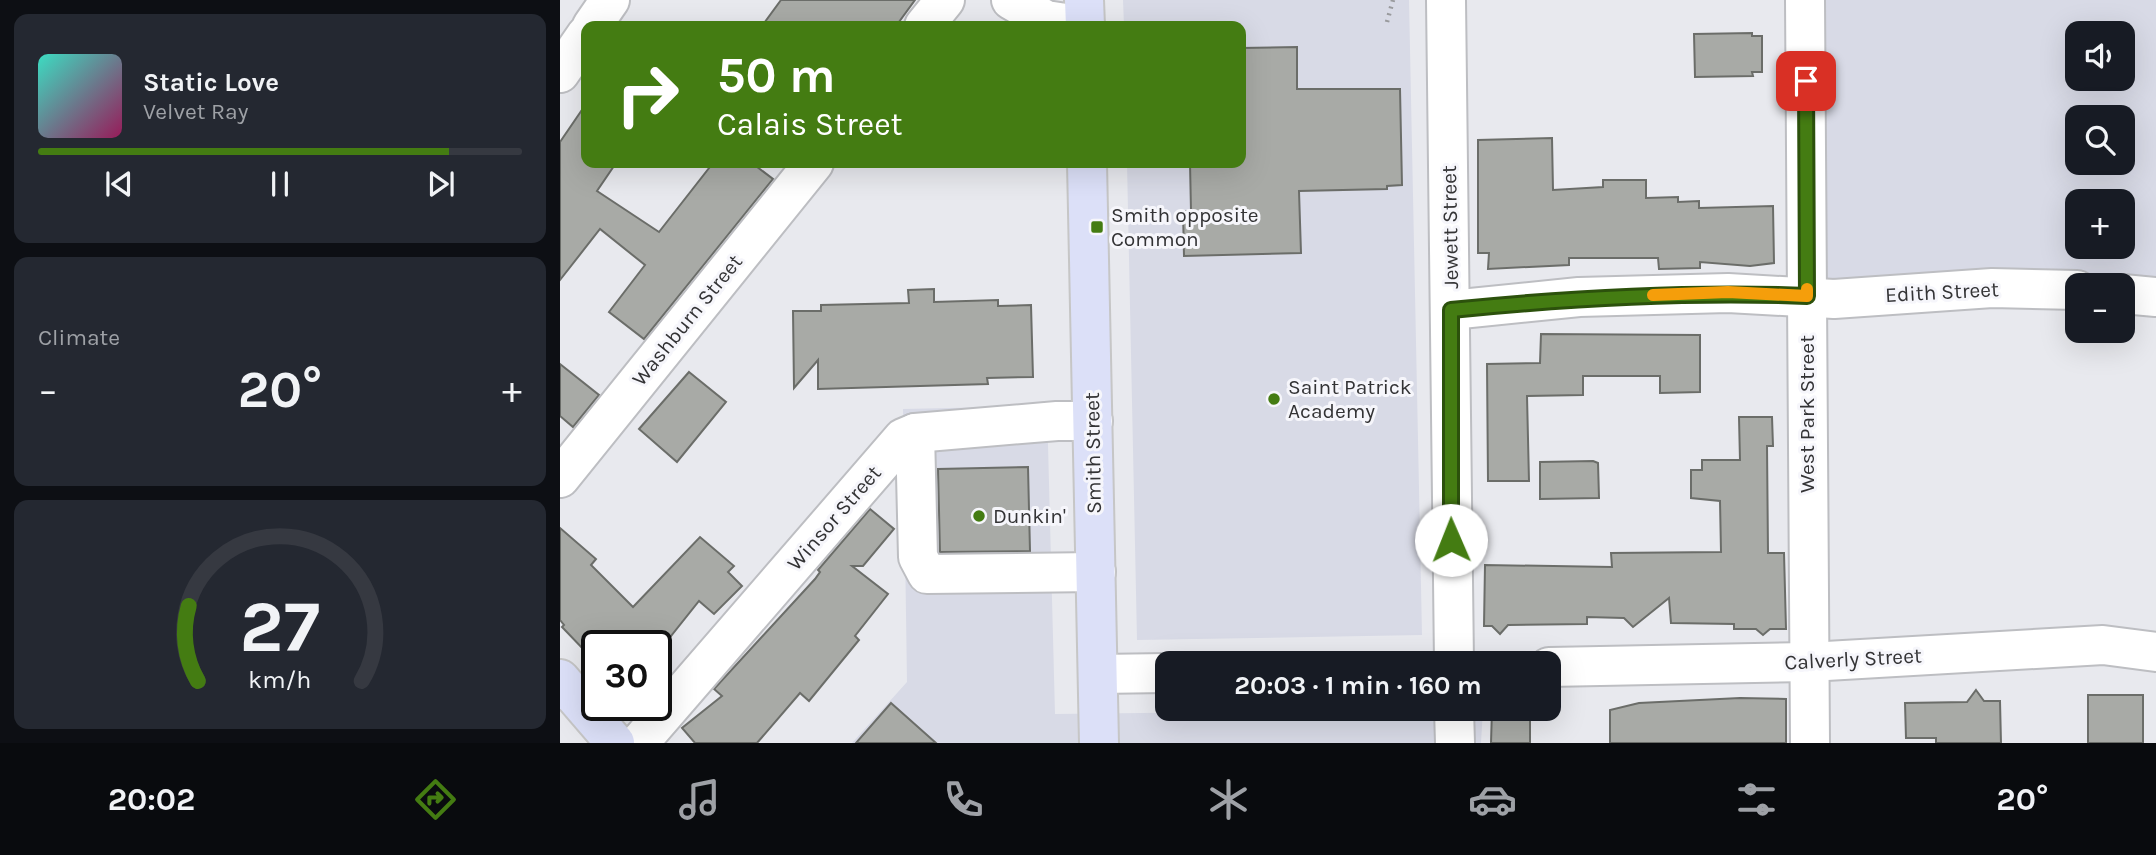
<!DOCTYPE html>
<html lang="en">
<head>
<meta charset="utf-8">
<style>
	:root { --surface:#171b24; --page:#242831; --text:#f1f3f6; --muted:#9ea1a6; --line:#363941; --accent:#447c12 }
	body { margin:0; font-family:Karla,sans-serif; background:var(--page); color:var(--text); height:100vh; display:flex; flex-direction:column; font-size:26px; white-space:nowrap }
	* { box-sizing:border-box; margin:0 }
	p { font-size:23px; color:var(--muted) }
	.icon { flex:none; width:38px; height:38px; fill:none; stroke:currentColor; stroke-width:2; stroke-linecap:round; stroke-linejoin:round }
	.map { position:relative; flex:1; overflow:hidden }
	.drawer { display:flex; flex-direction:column; gap:14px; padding:14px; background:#0d0f14; width:560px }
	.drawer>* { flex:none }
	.banner { position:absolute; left:21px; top:21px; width:665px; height:147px; border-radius:14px; box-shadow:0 7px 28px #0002; background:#447c12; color:#fff; overflow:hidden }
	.buttons { position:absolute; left:1505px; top:21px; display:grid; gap:14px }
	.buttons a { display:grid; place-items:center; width:70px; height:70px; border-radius:14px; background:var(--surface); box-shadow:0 7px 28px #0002; font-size:35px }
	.speed { position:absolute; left:21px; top:630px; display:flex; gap:14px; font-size:35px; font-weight:700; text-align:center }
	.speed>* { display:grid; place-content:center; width:91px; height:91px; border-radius:50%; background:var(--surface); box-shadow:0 7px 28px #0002; line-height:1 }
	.speed .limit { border:4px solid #111; border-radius:10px; background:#fff; color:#111 }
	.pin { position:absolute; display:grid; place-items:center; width:60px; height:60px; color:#fff; margin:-30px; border-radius:14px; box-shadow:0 4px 10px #0006 }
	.me { position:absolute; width:77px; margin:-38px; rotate:359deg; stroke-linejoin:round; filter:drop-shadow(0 0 5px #0008) }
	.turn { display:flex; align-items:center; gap:24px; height:147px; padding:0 21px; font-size:32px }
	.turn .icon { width:91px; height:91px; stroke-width:2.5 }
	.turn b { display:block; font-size:49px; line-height:60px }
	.big { font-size:52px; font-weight:700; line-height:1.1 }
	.drawer .card { flex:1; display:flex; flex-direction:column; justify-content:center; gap:10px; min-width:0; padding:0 24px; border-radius:14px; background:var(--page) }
	.drawer .dial { align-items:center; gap:0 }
	.dial svg { height:182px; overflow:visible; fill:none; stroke:var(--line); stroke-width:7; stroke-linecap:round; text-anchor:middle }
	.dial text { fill:var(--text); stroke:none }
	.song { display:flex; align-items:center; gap:21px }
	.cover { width:84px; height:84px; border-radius:10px; background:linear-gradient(135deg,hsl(170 70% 55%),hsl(330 70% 35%)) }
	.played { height:7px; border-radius:4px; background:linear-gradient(90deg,var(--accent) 85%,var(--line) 85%) }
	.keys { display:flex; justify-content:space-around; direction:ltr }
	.heat { display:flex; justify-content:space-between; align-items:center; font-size:38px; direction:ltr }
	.trip { position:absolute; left:595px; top:651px; width:406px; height:70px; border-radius:14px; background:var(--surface); box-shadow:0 7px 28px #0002; font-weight:700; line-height:70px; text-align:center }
	.dock { display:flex; height:112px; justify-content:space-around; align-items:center; background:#090b0e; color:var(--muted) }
	.dock .icon { width:49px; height:49px }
	.dock .active { color:var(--accent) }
	.dock b { font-size:32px; color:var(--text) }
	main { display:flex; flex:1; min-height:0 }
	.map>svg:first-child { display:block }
</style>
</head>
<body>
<main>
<section class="drawer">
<div class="card">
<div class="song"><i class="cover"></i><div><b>Static Love</b><p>Velvet Ray</p></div></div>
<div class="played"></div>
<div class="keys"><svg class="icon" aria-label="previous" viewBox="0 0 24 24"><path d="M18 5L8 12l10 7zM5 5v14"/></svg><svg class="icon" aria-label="pause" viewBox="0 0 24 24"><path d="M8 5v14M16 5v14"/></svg><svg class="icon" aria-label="next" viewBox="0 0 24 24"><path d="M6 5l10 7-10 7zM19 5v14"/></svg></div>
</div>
<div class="card"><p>Climate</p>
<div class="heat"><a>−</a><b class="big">20°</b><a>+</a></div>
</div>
<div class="card dial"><svg viewBox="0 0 100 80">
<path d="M14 69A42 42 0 1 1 86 69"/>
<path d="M14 69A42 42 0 0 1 10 36" stroke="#447c12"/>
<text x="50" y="56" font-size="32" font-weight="700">27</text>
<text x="50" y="72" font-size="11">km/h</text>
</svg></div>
</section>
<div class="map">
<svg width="1596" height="743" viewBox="0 0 1596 743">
	<rect width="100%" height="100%" fill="#e8e9ee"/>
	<!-- built -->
	<g fill="#d8dae6" fill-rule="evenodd">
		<path d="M563,0H849L862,635L577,640L567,163H681V26H564Z"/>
		<path d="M1247,0H1596V286L1253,287ZM1517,33H1563V79H1517ZM1517,117H1563V163H1517ZM1517,201H1563V247H1517Z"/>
		<path d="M487,406L495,714L923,709L921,743H292L347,682L343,409Z"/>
	</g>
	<!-- building -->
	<g fill="#a8aaa6" stroke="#6b6d69" stroke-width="2">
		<path d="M221,0H355L336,26H202Z"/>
		<path d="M1192,33V36H1202V72H1192L1193,76L1135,77L1134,34Z"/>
		<path d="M737,47V89H840L842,185L827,186V189L739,191L741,253L624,256L623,211H631L630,163H681V48Z"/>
		<path d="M26,104V163H56L37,191L99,232L153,163H192L213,179L84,339L49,312L85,265L40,229L0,280V142Z"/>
		<path d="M992,138L993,190L1043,187V180H1086V198L1118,197V202L1139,201V208L1213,206L1214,263L1190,266L1140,262V268L1099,269L1098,258H1009V265L928,269L929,253H918V140Z"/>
		<path d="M374,289V302L438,300V306L471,305L473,377L427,378L428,384L258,389V360L234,388L233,311H261V305L349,303L348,290Z"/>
		<path d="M981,334L1140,335V392L1100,393V376H1023V395L967,396L969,481H928L927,364L980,363Z"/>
		<path d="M0,364L39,395L13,427L0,416Z"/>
		<path d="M129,372L166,402L117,462L79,429Z"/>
		<path d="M1179,417H1212L1213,446H1207L1208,553H1224L1226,629H1210L1203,635L1196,629H1174V624L1111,623L1109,598L1073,627L1064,618L1027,617V624L948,625L940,634L932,626H924L925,565L1052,567L1051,553L1161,552L1160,501L1131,498V470H1142V460H1180Z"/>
		<path d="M1033,461L1038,463L1039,498L980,499V462Z"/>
		<path d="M468,467L470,551L380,552L378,469Z"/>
		<path d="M310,509L334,529L303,566H292L328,594L295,636L299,640L249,701L240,693L197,743H135L122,728L162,696L154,689L255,579L260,572L258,570Z"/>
		<path d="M0,528L36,559L31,565L73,607L140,537L174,566L168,572L182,586L154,614L139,601L103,646H29L25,651L2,627L4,625L0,620Z"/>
		<path d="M1416,690L1424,701H1440L1441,743H1376V738H1346L1345,703L1407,702Z"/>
		<rect x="1528" y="695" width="55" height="48"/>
		<path d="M1180,698L1226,699V743H1050V710L1079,703Z"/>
		<path d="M331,703L376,743H296Z"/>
		<path d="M932,709H970V743H931Z"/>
	</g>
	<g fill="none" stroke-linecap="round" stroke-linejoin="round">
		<!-- minor casing -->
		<g stroke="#bdbec2" stroke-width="42">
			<g id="minor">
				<path d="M451,0L486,20L525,26"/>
				<path d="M886,0L894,663"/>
				<path d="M1245,0L1250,743"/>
				<path d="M32,26L50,0"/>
				<path d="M364,26L385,0"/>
				<path d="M0,73L26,35"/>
				<path d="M1563,294L1596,297"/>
				<path d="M891,310L1019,297L1168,293L1274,299L1432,288L1517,290"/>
				<path d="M355,433L358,557L367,574L536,572"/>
				<path d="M0,478L254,163"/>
				<path d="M989,667L1249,662L1543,645L1596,652"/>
				<path d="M538,674L607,673"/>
				<path d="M894,709L895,743"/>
				<path d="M79,743L343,438L355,433L497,421H533"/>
			</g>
		</g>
		<!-- major casing -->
		<g stroke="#c6c6c6" stroke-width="42">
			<g id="major">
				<path d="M524,0L525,26"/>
				<path d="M527,163L539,743"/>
				<path d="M0,679L55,743"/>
			</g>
		</g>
		<!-- path -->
		<path stroke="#999a9d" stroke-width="4.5" stroke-dasharray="2 5" stroke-linecap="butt" d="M827,22L833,0"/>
		<!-- minor -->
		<use href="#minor" stroke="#fff" stroke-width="38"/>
		<!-- major -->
		<use href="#major" stroke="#dce0f8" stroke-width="38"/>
	</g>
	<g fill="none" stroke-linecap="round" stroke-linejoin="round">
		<!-- route casing -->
		<g stroke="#2c510c" stroke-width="18">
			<path id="route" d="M891,540V310C1010,298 1127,291 1247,296L1246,81"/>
		</g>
		<!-- route -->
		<use href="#route" stroke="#447c12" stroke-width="12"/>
		<!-- slow -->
		<path stroke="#f59e0b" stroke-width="12" d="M1093,295L1168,292L1247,296V289"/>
	</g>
	<!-- markers -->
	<g fill="#447c12" stroke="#f6f6fb" stroke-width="2.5">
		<rect x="530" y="220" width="14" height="14" rx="3.5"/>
		<circle cx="714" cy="399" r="7"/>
		<circle cx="419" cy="516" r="7"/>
	</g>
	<g text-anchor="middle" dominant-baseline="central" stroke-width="6" stroke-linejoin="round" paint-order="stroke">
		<!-- poi labels -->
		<g font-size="21" fill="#333335" stroke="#f6f6fb" text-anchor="start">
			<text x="551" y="215">Smith opposite<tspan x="551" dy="24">Common</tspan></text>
			<text x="728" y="387">Saint Patrick<tspan x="728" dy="24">Academy</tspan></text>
			<text x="433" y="516">Dunkin'</text>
		</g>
		<!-- street labels -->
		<g font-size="21" fill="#333335" stroke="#f6f6fb">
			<text transform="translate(890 227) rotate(-91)">Jewett Street</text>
			<text transform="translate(1382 292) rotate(-3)">Edith Street</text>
			<text transform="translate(127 320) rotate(-51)">Washburn Street</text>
			<text transform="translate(1247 414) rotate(-90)">West Park Street</text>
			<text transform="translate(533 453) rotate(-91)">Smith Street</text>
			<text transform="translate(274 518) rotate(-49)">Winsor Street</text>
			<text transform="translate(1293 659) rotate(-3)">Calverly Street</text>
		</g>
	</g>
</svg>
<div class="buttons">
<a><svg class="icon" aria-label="sound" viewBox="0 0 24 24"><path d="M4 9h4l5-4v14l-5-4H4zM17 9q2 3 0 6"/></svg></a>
<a><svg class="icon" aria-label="search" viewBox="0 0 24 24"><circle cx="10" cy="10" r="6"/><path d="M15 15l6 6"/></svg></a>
<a>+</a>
<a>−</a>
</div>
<div class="speed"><div class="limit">30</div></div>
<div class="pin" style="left:1246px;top:81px;background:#d93025"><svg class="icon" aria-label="arrive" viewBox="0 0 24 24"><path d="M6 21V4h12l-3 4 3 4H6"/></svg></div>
<svg class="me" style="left:891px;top:540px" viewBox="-20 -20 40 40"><circle r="19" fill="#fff"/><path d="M0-13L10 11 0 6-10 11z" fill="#447c12"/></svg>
<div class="trip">20:03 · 1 min · 160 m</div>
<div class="banner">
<div class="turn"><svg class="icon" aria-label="right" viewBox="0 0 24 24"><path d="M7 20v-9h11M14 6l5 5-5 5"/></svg><div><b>50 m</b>Calais Street</div></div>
</div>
</div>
</main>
<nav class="dock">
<b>20:02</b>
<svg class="icon active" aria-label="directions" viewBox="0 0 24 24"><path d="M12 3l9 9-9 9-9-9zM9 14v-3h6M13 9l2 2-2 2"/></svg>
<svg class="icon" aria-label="music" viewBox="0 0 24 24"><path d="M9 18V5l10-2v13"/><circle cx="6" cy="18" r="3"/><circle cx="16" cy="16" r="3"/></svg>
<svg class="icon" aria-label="phone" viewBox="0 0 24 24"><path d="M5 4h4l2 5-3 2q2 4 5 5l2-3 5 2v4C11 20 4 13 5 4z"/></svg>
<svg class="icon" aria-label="climate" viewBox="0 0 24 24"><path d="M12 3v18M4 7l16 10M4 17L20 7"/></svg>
<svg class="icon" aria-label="car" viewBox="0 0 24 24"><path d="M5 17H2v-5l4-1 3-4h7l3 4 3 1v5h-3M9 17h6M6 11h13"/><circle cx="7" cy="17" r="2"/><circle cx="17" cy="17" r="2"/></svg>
<svg class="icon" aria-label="filters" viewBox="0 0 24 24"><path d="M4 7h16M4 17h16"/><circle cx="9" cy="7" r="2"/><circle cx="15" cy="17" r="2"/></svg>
<b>20°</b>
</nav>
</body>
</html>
